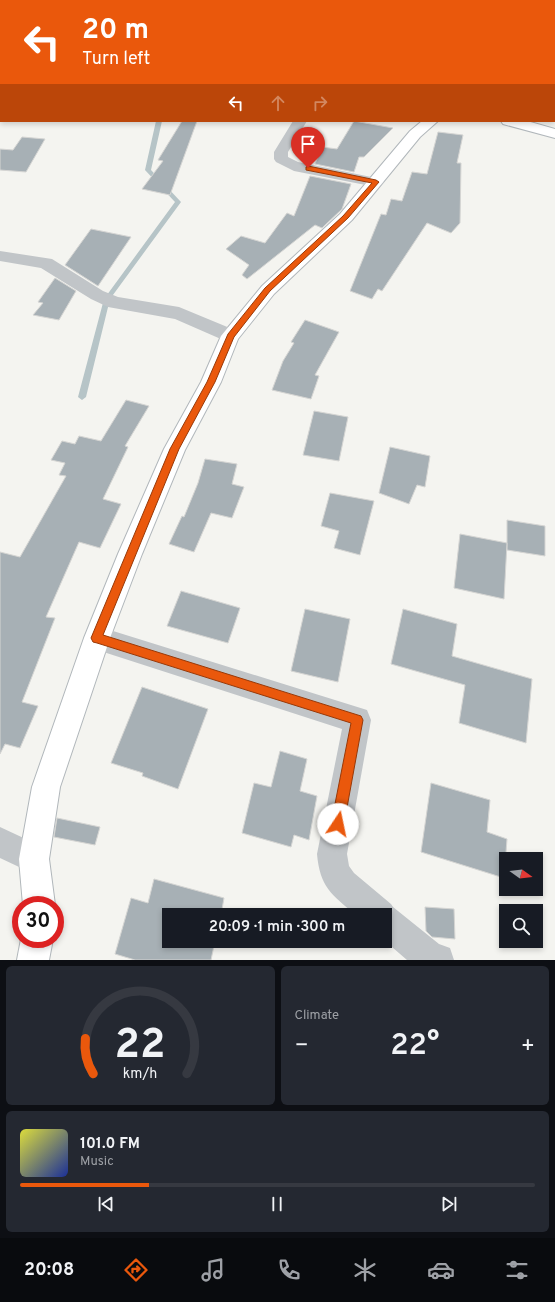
<!DOCTYPE html>
<html lang="en">
<head>
<meta charset="utf-8">
<style>
	:root { --surface:#171b24; --page:#242831; --text:#f1f3f6; --muted:#9ea1a6; --line:#363941; --accent:#ea580c }
	body { margin:0; font-family:Overpass,sans-serif; background:var(--page); color:var(--text); height:100vh; display:flex; flex-direction:column; font-size:15px; white-space:nowrap }
	* { box-sizing:border-box; margin:0 }
	p { font-size:13px; color:var(--muted) }
	.icon { flex:none; width:22px; height:22px; fill:none; stroke:currentColor; stroke-width:2; stroke-linecap:round; stroke-linejoin:round }
	.map { position:relative; height:960px; overflow:hidden }
	.details { display:flex; flex-direction:column; gap:6px; padding:6px; background:#0d0f14; flex:1 }
	.details>* { flex:none }
	.banner { position:absolute; left:0px; top:0px; width:555px; height:122px; box-shadow:0 2px 6px #0003; background:#ea580c; color:#fff; overflow:hidden }
	.needle { width:26px; rotate:105deg }
	.fabs { position:absolute; left:499px; top:852px; display:grid; gap:8px }
	.fabs a { display:grid; place-items:center; width:44px; height:44px; border-radius:0px; background:var(--surface); box-shadow:0 2px 6px #0003; font-size:20px }
	.speed { position:absolute; left:12px; top:896px; display:flex; gap:8px; font-size:20px; font-weight:700; text-align:center }
	.speed>* { display:grid; place-content:center; width:52px; height:52px; border-radius:50%; background:var(--surface); box-shadow:0 2px 6px #0003; line-height:1 }
	.speed .limit { border:6px solid #d22; background:#fff; color:#111 }
	.pin { position:absolute; display:grid; place-items:center; width:34px; height:34px; color:#fff; margin:-41px -17px; border-radius:50% 50% 50% 0; rotate:-45deg; box-shadow:0 0 4px #0007 }
	.pin .icon { rotate:45deg }
	.me { position:absolute; width:44px; margin:-22px; rotate:11deg; stroke-linejoin:round; filter:drop-shadow(0 0 3px #0008) }
	.turn { display:flex; align-items:center; gap:14px; height:84px; padding:0 16px; font-size:18px }
	.turn .icon { width:52px; height:52px; stroke-width:2.5 }
	.turn b { display:block; font-size:28px; line-height:34px }
	.lanes { display:flex; align-items:center; height:38px; padding:0 16px; background:#0003; justify-content:center; gap:20px; direction:ltr }
	.lanes .off { opacity:.35 }
	.big { font-size:30px; font-weight:600; line-height:1.1 }
	.details .card { flex:1; display:flex; flex-direction:column; justify-content:center; gap:6px; min-width:0; padding:0 14px; border-radius:6px; background:var(--page) }
	.details .dial { align-items:center; gap:0 }
	.dial svg { height:104px; overflow:visible; fill:none; stroke:var(--line); stroke-width:7; stroke-linecap:round; text-anchor:middle }
	.dial text { fill:var(--text); stroke:none }
	.song { display:flex; align-items:center; gap:12px }
	.cover { width:48px; height:48px; border-radius:6px; background:linear-gradient(135deg,hsl(60 70% 55%),hsl(230 70% 35%)) }
	.played { height:4px; border-radius:2px; background:linear-gradient(90deg,var(--accent) 25%,var(--line) 25%) }
	.keys { display:flex; justify-content:space-around; direction:ltr }
	.heat { display:flex; justify-content:space-between; align-items:center; font-size:22px; direction:ltr }
	.details .tiles { flex:1; display:grid; gap:6px; grid-template-columns:1fr 1fr }
	.card:last-child { grid-column:span 2 }
	.trip { position:absolute; left:162px; top:908px; width:230px; height:40px; border-radius:0px; background:var(--surface); box-shadow:0 2px 6px #0003; font-weight:600; line-height:40px; text-align:center }
	.tab-bar { display:flex; height:64px; justify-content:space-around; align-items:center; background:#090b0e; color:var(--muted) }
	.tab-bar .icon { width:28px; height:28px }
	.tab-bar .active { color:var(--accent) }
	.tab-bar b { font-size:18px; color:var(--text) }
	.map>svg:first-child { display:block }
</style>
</head>
<body>
<div class="map">
<svg width="555" height="960" viewBox="0 0 555 960">
	<rect width="100%" height="100%" fill="#f4f4f0"/>
	<g fill="none" stroke-linecap="round" stroke-linejoin="round">
		<!-- stream -->
		<path fill="#b6c4c7" fill-rule="evenodd" d="M156,121H162L151,170L181,202L110,299L86,397L82,400L78,397L104,299L175,202L145,170Z"/>
	</g>
	<!-- building -->
	<g fill="#a7b0b5" stroke="#d5d5d3">
		<path d="M182,121H197L170,195L142,189L163,161L158,160Z"/>
		<path d="M354,121L393,128L364,157H359L354,172L315,164L322,147L337,149Z"/>
		<path d="M438,132L463,135L457,163H461L460,223L451,233L427,223L382,291L378,289L372,299L350,291L381,214L386,215L391,199L402,201L412,172L427,174Z"/>
		<path d="M22,137L45,139L26,172L0,170V149L13,150Z"/>
		<path d="M310,176L351,184L342,209L322,228L315,225L247,279L242,275L249,265L226,249L241,236L265,243L287,213L294,216Z"/>
		<path d="M91,229L131,237L98,286L65,265Z"/>
		<path d="M55,278L76,291L59,320L33,315L43,303L38,302Z"/>
		<path d="M305,320L339,332L315,375L319,376L311,399L272,390L283,361L294,343L291,342Z"/>
		<path d="M126,400L149,406L125,446L128,447L103,499L121,504L100,548L79,542L46,617L55,618L22,702L38,706L20,748L5,744L0,754V552L20,557L66,476L59,475L65,463L51,460L62,441L75,444L79,436L101,441Z"/>
		<path d="M314,411L348,417L339,461L303,455Z"/>
		<path d="M390,447L430,456L425,487L417,485L409,504L379,493Z"/>
		<path d="M205,459L237,464L232,484L244,487L232,518L211,513L194,552L169,544L182,516L184,517L198,483Z"/>
		<path d="M330,493L374,501L360,555L334,548L339,531L321,526Z"/>
		<path d="M507,520L545,526V556L507,550Z"/>
		<path d="M460,534L507,543L504,599L454,588Z"/>
		<path d="M181,591L240,608L228,643L167,626Z"/>
		<path d="M305,609L350,619L338,682L291,671Z"/>
		<path d="M403,609L457,624L452,656L532,679L526,743L459,723L465,685L391,664Z"/>
		<path d="M142,687L208,709L178,789L142,776L143,773L111,763Z"/>
		<path d="M280,751L307,759L300,791L317,796L309,840L294,835L291,847L242,833L254,783L271,787Z"/>
		<path d="M431,783L490,800L487,832L507,839L504,878L421,852Z"/>
		<path d="M57,818L100,827L95,845L54,837Z"/>
		<path d="M154,879L224,898L221,915H169V941H215L211,960H135L115,954L131,898L148,903Z"/>
		<path d="M425,907L454,909L455,939L432,937L426,931Z"/>
	</g>
	<g fill="none" stroke-linecap="round" stroke-linejoin="round">
		<!-- secondary casing -->
		<g stroke="#b1b7bb" stroke-width="2">
			<g id="secondary">
				<path d="M422,121H438L420,137L352,220L274,294L238,339L221,382L185,450L142,554L110,638L60,787L49,859L55,905H23L19,859L32,787L84,638L118,554L164,449L201,382L221,336L262,286L340,214L410,131Z"/>
				<path d="M501,121H527L555,129V138L503,124Z"/>
				<path d="M21,939H53L49,960H17Z"/>
			</g>
		</g>
		<!-- street -->
		<g fill="#c1c5c8" fill-rule="evenodd">
			<path d="M555,30V39L554,40V31Z"/>
			<rect x="0" y="69" width="1" height="8"/>
			<path d="M293,121H307L288,152V157L298,162L381,179L384,182L381,185L376,187L294,171L276,162L274,159V152Z"/>
			<path d="M0,251L52,259L103,291L118,297L179,307L237,331L239,336L237,341L230,343L175,319L108,307L91,299L41,268L0,261Z"/>
			<path d="M97,626L367,710L371,720L347,854L349,866L354,873L391,904L393,907L439,944L450,948L454,960H407L385,941V915H356C331,894 320,887 317,854L342,729L88,647L84,638L88,629Z"/>
			<path d="M0,827L45,848L49,859L45,870L34,874L0,858Z"/>
		</g>
		<!-- secondary -->
		<use href="#secondary" fill="#fff" fill-rule="evenodd"/>
	</g>
	<!-- route -->
	<path fill="#ea580c" stroke="#983908" d="M308,166L376,180L379,182L348,218L270,291L234,337L215,382L179,449L103,635L361,716L363,720L344,824L342,829L338,830L333,829L331,824L351,723L97,643L93,642L91,638L170,449L207,382L228,334L265,288L343,216L372,183L306,170V167Z"/>
</svg>
<div class="fabs">
<a><svg class="needle" viewBox="-14 -14 28 28"><path d="M0-13l5 13h-10z" fill="#e53935"/><path d="M0 13l5-13h-10z" fill="#9ea1a6"/></svg></a>
<a><svg class="icon" aria-label="search" viewBox="0 0 24 24"><circle cx="10" cy="10" r="6"/><path d="M15 15l6 6"/></svg></a>
</div>
<div class="speed"><div class="limit">30</div></div>
<div class="pin" style="left:308px;top:168px;background:#d93025"><svg class="icon" aria-label="arrive" viewBox="0 0 24 24"><path d="M6 21V4h12l-3 4 3 4H6"/></svg></div>
<svg class="me" style="left:338px;top:824px" viewBox="-20 -20 40 40"><circle r="19" fill="#fff"/><path d="M0-13L10 11 0 6-10 11z" fill="#ea580c"/></svg>
<div class="trip">20:09 · 1 min · 300 m</div>
<div class="banner">
<div class="turn"><svg class="icon" aria-label="left" viewBox="0 0 24 24"><path d="M17 20v-9H6M10 6l-5 5 5 5"/></svg><div><b>20 m</b>Turn left</div></div>
<div class="lanes"><svg class="icon" aria-label="left" viewBox="0 0 24 24"><path d="M17 20v-9H6M10 6l-5 5 5 5"/></svg><svg class="icon off" aria-label="ahead" viewBox="0 0 24 24"><path d="M12 20V5M6 11l6-6 6 6"/></svg><svg class="icon off" aria-label="right" viewBox="0 0 24 24"><path d="M7 20v-9h11M14 6l5 5-5 5"/></svg></div>
</div>
</div>
<section class="details">
<div class="tiles">
<div class="card dial"><svg viewBox="0 0 100 80">
<path d="M14 69A42 42 0 1 1 86 69"/>
<path d="M14 69A42 42 0 0 1 8 42" stroke="#ea580c"/>
<text x="50" y="56" font-size="32" font-weight="700">22</text>
<text x="50" y="72" font-size="11">km/h</text>
</svg></div>
<div class="card"><p>Climate</p>
<div class="heat"><a>−</a><b class="big">22°</b><a>+</a></div>
</div>
<div class="card">
<div class="song"><i class="cover"></i><div><b>101.0 FM</b><p>Music</p></div></div>
<div class="played"></div>
<div class="keys"><svg class="icon" aria-label="previous" viewBox="0 0 24 24"><path d="M18 5L8 12l10 7zM5 5v14"/></svg><svg class="icon" aria-label="pause" viewBox="0 0 24 24"><path d="M8 5v14M16 5v14"/></svg><svg class="icon" aria-label="next" viewBox="0 0 24 24"><path d="M6 5l10 7-10 7zM19 5v14"/></svg></div>
</div>
</div>
</section>
<nav class="tab-bar">
<b>20:08</b>
<svg class="icon active" aria-label="directions" viewBox="0 0 24 24"><path d="M12 3l9 9-9 9-9-9zM9 14v-3h6M13 9l2 2-2 2"/></svg>
<svg class="icon" aria-label="music" viewBox="0 0 24 24"><path d="M9 18V5l10-2v13"/><circle cx="6" cy="18" r="3"/><circle cx="16" cy="16" r="3"/></svg>
<svg class="icon" aria-label="phone" viewBox="0 0 24 24"><path d="M5 4h4l2 5-3 2q2 4 5 5l2-3 5 2v4C11 20 4 13 5 4z"/></svg>
<svg class="icon" aria-label="climate" viewBox="0 0 24 24"><path d="M12 3v18M4 7l16 10M4 17L20 7"/></svg>
<svg class="icon" aria-label="car" viewBox="0 0 24 24"><path d="M5 17H2v-5l4-1 3-4h7l3 4 3 1v5h-3M9 17h6M6 11h13"/><circle cx="7" cy="17" r="2"/><circle cx="17" cy="17" r="2"/></svg>
<svg class="icon" aria-label="filters" viewBox="0 0 24 24"><path d="M4 7h16M4 17h16"/><circle cx="9" cy="7" r="2"/><circle cx="15" cy="17" r="2"/></svg>
</nav>
</body>
</html>
